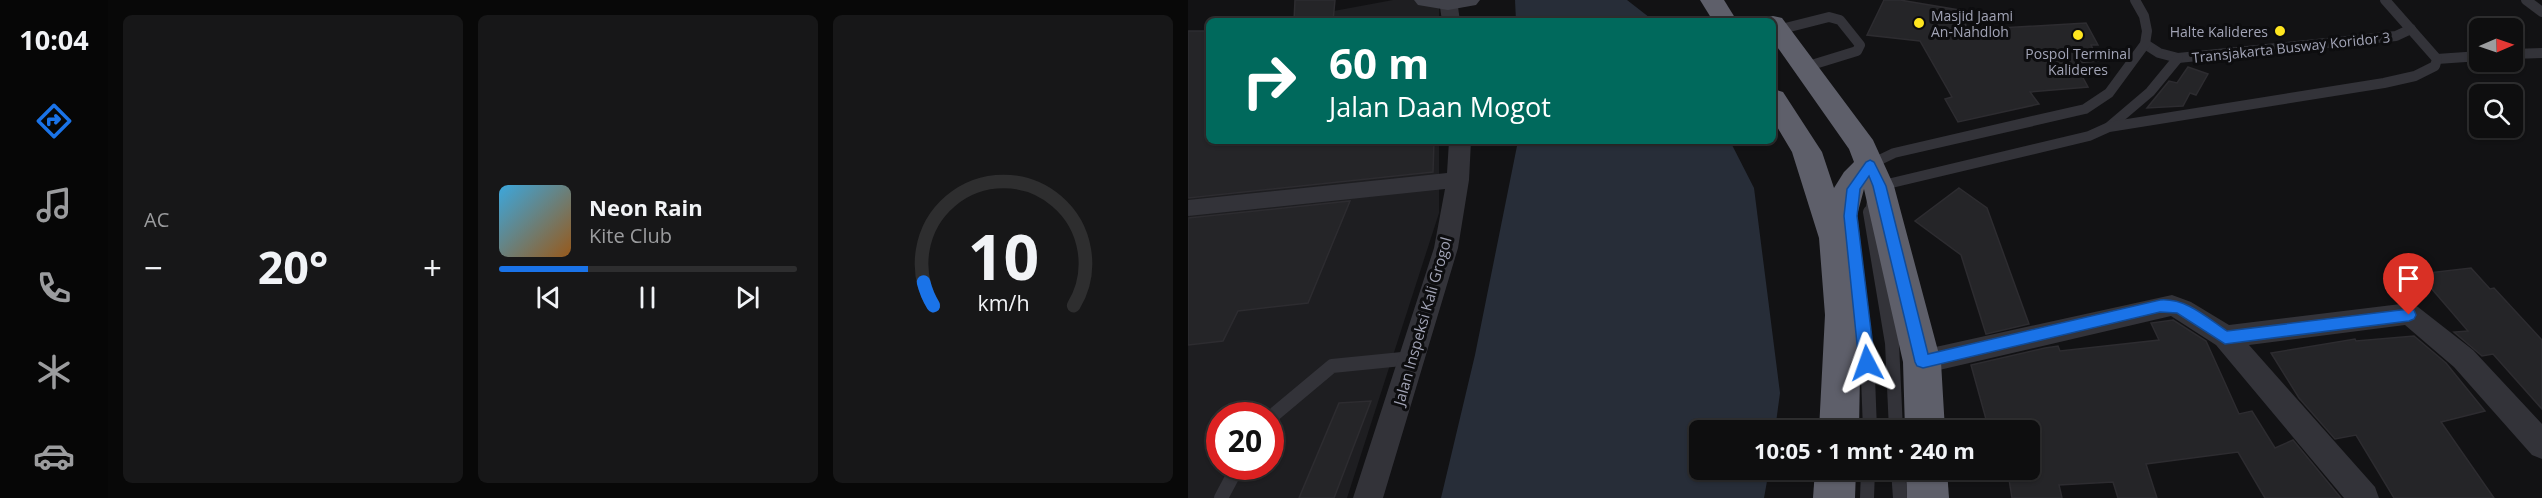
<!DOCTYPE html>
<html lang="id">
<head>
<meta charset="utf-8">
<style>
	:root { --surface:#0e0e0f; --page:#171718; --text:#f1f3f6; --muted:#9b9c9e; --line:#2e2e2f; --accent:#1a73e8 }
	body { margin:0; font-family:"Open Sans",sans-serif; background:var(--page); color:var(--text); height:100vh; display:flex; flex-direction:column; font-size:22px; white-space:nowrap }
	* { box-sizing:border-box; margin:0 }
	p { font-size:20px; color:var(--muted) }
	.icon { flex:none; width:33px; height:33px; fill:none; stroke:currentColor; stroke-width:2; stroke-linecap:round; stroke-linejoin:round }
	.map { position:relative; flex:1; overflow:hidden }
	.side { display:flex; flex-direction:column; gap:15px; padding:15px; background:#080808; width:1080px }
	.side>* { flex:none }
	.top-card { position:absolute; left:18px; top:18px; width:570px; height:126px; border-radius:9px; box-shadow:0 2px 4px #0004,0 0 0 2px var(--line); background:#00695c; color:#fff; overflow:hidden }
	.needle { width:39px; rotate:88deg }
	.fabs { position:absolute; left:1281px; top:18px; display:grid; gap:12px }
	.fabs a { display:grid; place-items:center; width:54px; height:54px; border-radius:9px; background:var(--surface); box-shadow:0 2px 4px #0004,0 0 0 2px var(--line); font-size:30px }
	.speed { position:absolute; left:18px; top:402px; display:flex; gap:12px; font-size:30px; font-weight:700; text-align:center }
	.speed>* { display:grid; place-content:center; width:78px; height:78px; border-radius:50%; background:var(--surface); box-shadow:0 2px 4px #0004,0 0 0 2px var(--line); line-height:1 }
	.speed .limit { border:9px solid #d22; background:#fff; color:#111 }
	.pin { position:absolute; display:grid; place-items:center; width:51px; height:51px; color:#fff; margin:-62px -26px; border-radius:50% 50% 50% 0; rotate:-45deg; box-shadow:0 0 6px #0007 }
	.pin .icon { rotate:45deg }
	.me { position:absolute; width:66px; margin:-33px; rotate:356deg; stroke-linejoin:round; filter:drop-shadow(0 0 4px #0008) }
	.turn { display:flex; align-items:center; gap:21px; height:126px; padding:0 24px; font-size:27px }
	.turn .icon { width:78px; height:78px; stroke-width:2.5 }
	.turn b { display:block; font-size:42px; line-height:51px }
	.big { font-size:45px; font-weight:700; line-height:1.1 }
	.side .widget { flex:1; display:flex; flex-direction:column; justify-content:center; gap:9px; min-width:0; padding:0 21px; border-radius:9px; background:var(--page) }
	.side .dial { align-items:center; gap:0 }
	.dial svg { height:156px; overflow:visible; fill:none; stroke:var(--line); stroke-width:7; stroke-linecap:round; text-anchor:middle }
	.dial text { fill:var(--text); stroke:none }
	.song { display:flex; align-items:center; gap:18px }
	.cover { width:72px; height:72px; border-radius:9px; background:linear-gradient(135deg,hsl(200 70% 55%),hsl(30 70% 35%)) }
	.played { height:6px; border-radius:3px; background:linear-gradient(90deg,var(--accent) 30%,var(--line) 30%) }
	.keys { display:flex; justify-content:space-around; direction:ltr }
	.heat { display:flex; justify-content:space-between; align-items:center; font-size:33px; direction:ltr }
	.side .tiles { flex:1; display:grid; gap:15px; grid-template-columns:repeat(3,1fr) }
	.trip { position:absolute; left:501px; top:420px; width:351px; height:60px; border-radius:9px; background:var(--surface); box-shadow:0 2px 4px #0004,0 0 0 2px var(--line); font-weight:700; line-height:60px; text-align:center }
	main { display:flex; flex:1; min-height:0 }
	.dock { display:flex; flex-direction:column; width:108px; justify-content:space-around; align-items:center; background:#060606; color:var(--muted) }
	.dock .icon { width:42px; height:42px }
	.dock .active { color:var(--accent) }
	.dock b { font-size:27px; color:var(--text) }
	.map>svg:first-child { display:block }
</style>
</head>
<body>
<main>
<nav class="dock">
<b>10:04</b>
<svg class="icon active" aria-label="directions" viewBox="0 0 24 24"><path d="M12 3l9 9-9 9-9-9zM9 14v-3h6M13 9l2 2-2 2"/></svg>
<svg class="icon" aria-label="music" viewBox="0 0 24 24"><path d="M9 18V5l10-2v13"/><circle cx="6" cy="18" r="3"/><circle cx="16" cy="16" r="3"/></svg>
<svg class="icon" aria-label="phone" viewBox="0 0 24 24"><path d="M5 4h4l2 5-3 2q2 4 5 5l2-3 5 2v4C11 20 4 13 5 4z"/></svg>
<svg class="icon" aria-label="climate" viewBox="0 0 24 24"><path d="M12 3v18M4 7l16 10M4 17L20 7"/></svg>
<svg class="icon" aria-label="car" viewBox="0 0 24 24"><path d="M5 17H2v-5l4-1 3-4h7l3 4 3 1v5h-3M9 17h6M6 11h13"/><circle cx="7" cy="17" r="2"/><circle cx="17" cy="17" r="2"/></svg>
</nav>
<section class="side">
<div class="tiles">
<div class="widget"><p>AC</p>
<div class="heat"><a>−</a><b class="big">20°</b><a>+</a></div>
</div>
<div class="widget">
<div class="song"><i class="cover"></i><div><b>Neon Rain</b><p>Kite Club</p></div></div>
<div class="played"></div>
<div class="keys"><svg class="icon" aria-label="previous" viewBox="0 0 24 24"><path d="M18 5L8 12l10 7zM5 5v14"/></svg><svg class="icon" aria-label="pause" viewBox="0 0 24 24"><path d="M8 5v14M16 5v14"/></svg><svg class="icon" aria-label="next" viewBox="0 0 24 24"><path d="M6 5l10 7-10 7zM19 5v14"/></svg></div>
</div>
<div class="widget dial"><svg viewBox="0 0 100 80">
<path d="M14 69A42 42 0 1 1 86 69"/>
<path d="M14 69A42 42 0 0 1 9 57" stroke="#1a73e8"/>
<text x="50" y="56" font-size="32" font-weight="700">10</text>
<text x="50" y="72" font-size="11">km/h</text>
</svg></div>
</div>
</section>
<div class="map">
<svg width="1354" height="498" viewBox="0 0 1354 498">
	<rect width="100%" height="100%" fill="#121214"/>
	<!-- built -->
	<g fill="#1e1e21" fill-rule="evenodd">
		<path d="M205,0H251V21H92Z"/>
		<path d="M0,37L21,141H251V213L159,498H0ZM32,416H82V466H32Z"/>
	</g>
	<!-- water -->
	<g fill="#272d38">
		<path d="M327,0H439L466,21H328Z"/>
		<path d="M330,141H542L566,188L592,393L587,430H512V470H581L576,498H253L287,355Z"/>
	</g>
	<!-- building -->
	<g fill="#252528" stroke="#2d2c30" stroke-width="1.5">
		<path d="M107,0H147L145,21H106Z"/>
		<path d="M696,0H712L777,11L778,30L898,23L910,45H903L911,61L887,63L900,87L842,92L851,104L770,122L757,99L764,97L732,41L679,35Z"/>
		<path d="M0,31H21V141H246L245,172L0,198Z"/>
		<path d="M1000,67L1020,74L1008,95L1002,93L995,106L959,108L981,81L989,83Z"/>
		<path d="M771,188L799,208L841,324L798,334L773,255L727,221Z"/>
		<path d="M162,201L120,303L50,311L35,341L0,345V218Z"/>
		<path d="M1283,268L1302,289L1306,288L1354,340V409L1305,354L1294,356L1266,332L1280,331L1231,274Z"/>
		<path d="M985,320L1018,341L1051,414L1064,411L1087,448L1105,440L1153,498H1077L1050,452L958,464L969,498H930L925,482L871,485L874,498H824L820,473L842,472V430H801L783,365L857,348L870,346L872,351L971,340L963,323Z"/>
		<path d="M1226,336L1258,363L1297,411L1253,422L1306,498H1206L1168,435L1147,439L1111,398L1083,353L1167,339L1168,341Z"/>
		<path d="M183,401L146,498H111L151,403Z"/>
	</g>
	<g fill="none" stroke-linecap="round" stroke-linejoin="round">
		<!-- lane-far1 -->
		<g stroke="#333339" stroke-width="10">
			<path d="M1338,0L1354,12"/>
			<path d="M590,30L641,17L652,20L672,45L669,51L617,67"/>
			<path d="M957,44L971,53L990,58L1208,36L1223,29"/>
			<path d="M1324,54L1354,53"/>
			<path d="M1249,59L1292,56"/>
			<path d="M922,126L962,92L990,58"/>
			<path d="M681,165L706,153L897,109L921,93L957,44L959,31L956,16L947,0"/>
			<path d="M682,214L684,200L691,186L901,136L921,127L1196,83L1227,76L1247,66L1249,59L1197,0"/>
		</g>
		<!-- lane -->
		<g stroke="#333339" stroke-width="14">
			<path d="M682,212L704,343L708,430"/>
			<path d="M663,220L680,377L682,430"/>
			<path d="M82,418L144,366L224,358"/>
			<path d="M710,470L712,498"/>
			<path d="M33,498L50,466"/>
			<path d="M679,498L680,470"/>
		</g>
		<!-- street -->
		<g fill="#333339" fill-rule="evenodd">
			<path d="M251,0H269L272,21H254Z"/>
			<path d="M261,141H283L281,180L270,248L195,498H165L246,248L257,189L0,216V200L259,173Z"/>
			<path d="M984,295L1003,302L1041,325L1221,303L1230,307L1285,350L1354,424V459L1344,455L1266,367L1217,325L1061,345L1187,487L1191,498H1156L1028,345L983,316L734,374L724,370L720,362L724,354L734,350Z"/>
		</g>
		<!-- secondary -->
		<path fill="#404149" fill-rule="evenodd" d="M226,0H292L288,5L260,10L230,5Z"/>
		<!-- highway -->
		<g fill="#5e5f6a" fill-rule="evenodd">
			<path d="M512,0H536L549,21H525Z"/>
			<path d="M585,16L594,18L685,140L706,186L753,362L757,430H717L715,362L676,189L663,238L673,315L671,430H631L637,315L631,238L604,152L585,120V89L595,92L634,152L646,188L656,172L666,162L661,149L585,41V21H574L576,18Z"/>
			<path d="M627,470H668L667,498H625Z"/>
			<path d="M718,470H759L761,498H719Z"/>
		</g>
	</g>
	<!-- route -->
	<path fill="#1a73e8" stroke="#114b97" stroke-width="1.5" d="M682,160L686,162L698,186L740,354L972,300C998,298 1018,317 1039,331L1221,309L1226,310L1228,315L1226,319L1221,321L1037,344L989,313L972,312L735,368L729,366L727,362L685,186L681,176L672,189L669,216L687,363L685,367L679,369L674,367L671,363L656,216L659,189L678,162Z"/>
	<!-- markers -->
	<g fill="#ffe61f" stroke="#0d0d0f" stroke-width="2">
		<circle cx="731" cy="23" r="6"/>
		<circle cx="1092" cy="31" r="6"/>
		<circle cx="890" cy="35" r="6"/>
	</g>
	<g text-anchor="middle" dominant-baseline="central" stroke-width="6" stroke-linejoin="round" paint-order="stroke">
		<!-- far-poi labels -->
		<g font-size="14" fill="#a2a4b6" stroke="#0d0d0f" text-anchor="start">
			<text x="743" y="15">Masjid Jaami<tspan x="743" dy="16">An-Nahdloh</tspan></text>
			<text x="1080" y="31" text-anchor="end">Halte Kalideres</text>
			<text x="890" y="53" text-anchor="middle">Pospol Terminal<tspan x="890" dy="16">Kalideres</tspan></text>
		</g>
		<!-- far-street labels -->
		<g font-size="14" fill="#a2a4b6" stroke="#0d0d0f">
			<text transform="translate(1103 47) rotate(-6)">Transjakarta Busway Koridor 3</text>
		</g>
		<!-- street labels -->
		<g font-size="15" fill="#a2a4b6" stroke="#0d0d0f">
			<text transform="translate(234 321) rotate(-74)">Jalan Inspeksi Kali Grogol</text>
		</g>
	</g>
</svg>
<div class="fabs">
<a><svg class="needle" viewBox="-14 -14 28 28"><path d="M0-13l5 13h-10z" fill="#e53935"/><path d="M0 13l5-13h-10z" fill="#9b9c9e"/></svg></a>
<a><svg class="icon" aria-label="search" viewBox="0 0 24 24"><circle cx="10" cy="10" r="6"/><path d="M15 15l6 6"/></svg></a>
</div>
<div class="speed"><div class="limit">20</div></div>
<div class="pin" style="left:1221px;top:315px;background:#d93025"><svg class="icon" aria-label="arrive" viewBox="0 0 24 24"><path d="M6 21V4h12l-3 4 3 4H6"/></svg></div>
<svg class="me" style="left:679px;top:363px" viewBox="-20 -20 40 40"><path d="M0-17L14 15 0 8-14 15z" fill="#1a73e8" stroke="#fff" stroke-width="4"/></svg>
<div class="trip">10:05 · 1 mnt · 240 m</div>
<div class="top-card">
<div class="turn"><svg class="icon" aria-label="right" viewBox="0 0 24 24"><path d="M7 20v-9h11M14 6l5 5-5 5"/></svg><div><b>60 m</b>Jalan Daan Mogot</div></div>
</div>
</div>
</main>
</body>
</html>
